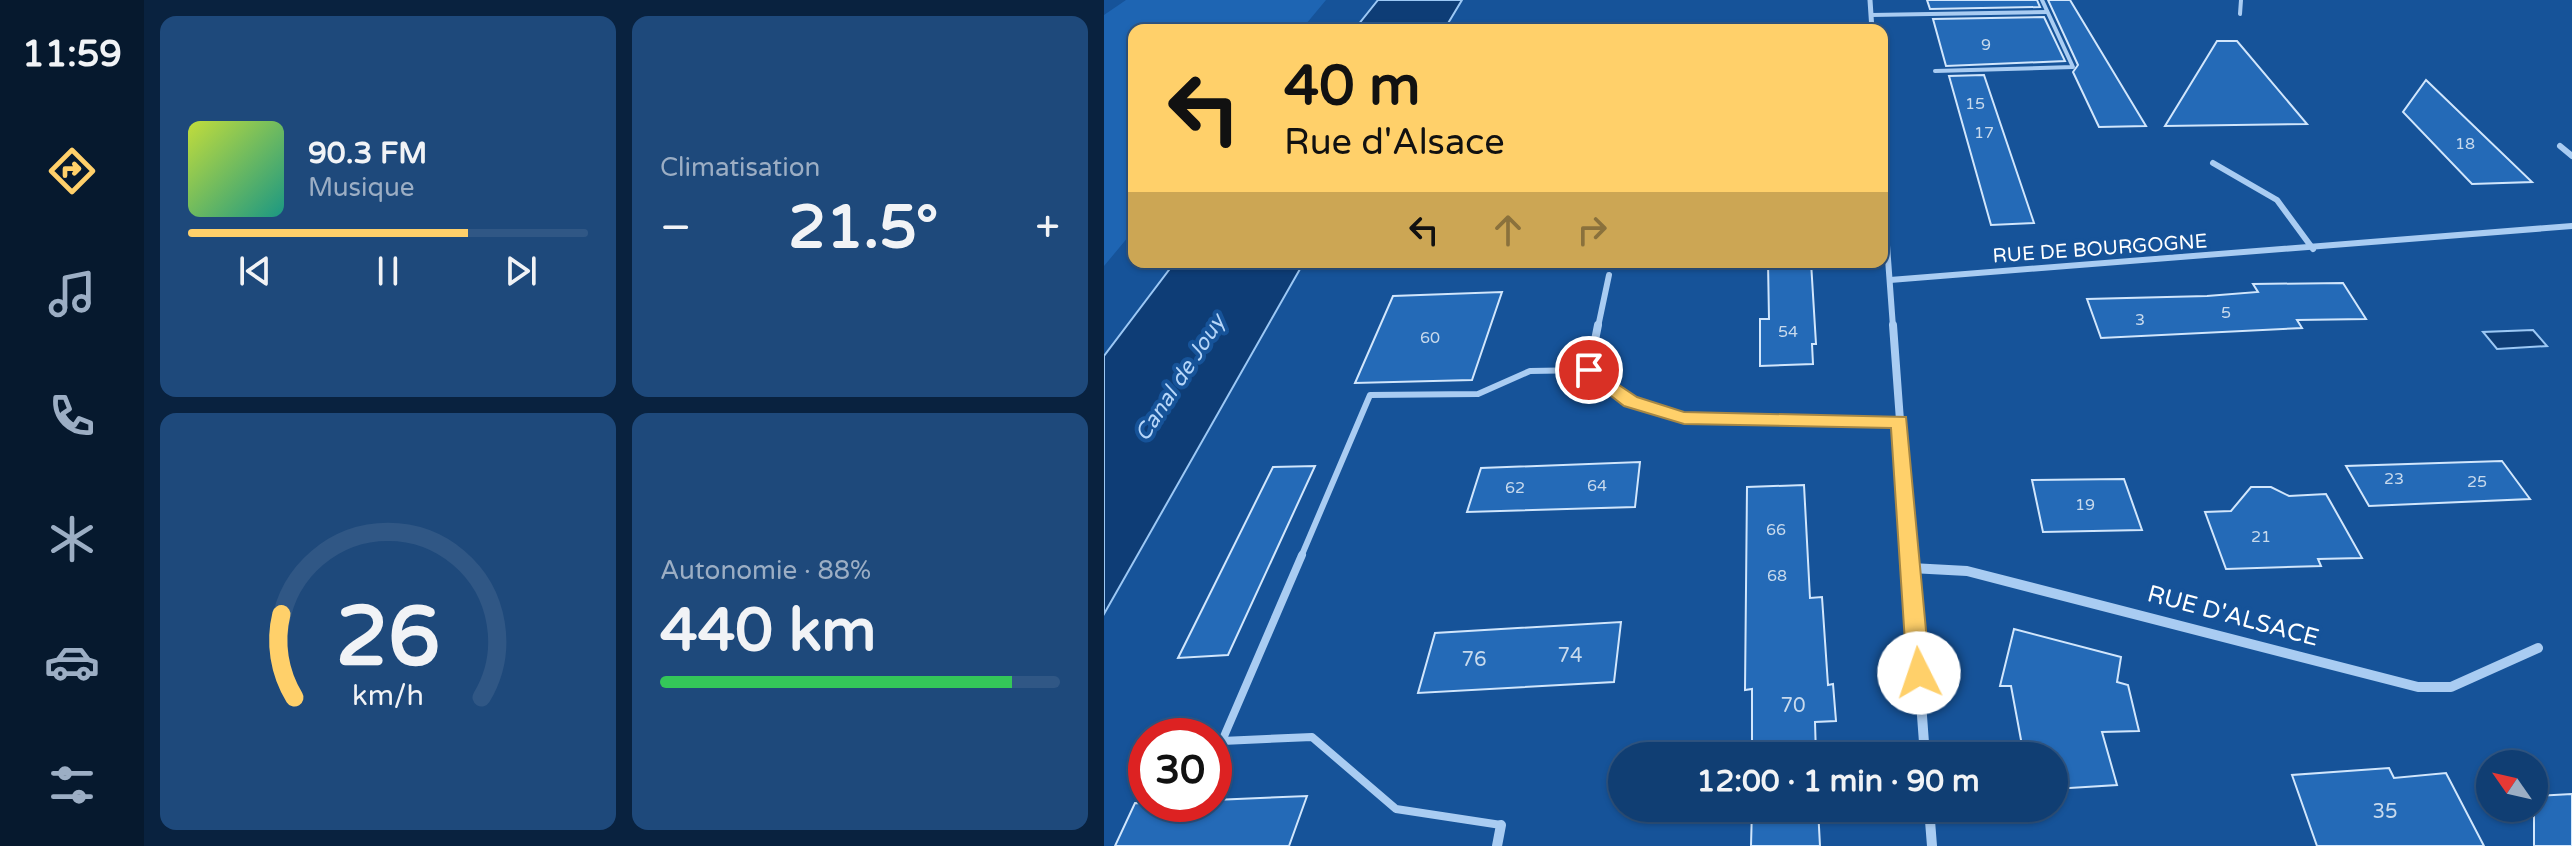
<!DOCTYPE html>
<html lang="fr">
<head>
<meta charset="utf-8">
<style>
	:root { --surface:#103e73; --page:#1e497b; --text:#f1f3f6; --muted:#9caec4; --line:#305785; --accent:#ffd06a }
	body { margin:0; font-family:"Varela Round",sans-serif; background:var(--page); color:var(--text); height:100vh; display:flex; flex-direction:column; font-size:30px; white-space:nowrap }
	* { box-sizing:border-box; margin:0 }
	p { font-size:26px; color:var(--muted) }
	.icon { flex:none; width:44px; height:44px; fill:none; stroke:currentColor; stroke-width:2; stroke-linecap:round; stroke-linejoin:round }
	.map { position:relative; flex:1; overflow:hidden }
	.drawer { display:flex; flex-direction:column; gap:16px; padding:16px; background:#09223f; width:960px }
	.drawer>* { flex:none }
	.guide { position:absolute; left:24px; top:24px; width:760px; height:244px; border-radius:16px; box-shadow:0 2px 6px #0004,0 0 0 2px var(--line); background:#ffd06a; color:#111; overflow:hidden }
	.needle { width:52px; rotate:304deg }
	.controls { position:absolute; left:1372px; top:750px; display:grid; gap:16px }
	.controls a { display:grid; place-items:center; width:72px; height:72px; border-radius:50%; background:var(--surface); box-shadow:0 2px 6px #0004,0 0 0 2px var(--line); font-size:40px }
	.speed { position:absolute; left:24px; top:718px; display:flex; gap:16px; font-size:40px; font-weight:700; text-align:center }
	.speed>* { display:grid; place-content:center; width:104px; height:104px; border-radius:50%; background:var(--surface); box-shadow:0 2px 6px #0004,0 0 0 2px var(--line); line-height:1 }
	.speed .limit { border:12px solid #d22; background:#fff; color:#111 }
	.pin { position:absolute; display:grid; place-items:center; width:68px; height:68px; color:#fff; margin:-34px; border:4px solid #fff; border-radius:50%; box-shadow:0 2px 8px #0007 }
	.me { position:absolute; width:88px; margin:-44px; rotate:356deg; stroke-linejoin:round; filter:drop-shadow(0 0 6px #0008) }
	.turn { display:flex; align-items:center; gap:28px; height:168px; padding:0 24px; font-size:36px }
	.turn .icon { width:104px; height:104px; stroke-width:2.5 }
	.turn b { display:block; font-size:56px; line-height:68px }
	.lanes { display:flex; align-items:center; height:76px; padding:0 24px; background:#0003; justify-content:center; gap:40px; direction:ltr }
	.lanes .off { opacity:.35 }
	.big { font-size:60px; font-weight:700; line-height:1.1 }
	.drawer .tile { flex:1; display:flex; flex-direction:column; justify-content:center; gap:12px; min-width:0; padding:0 28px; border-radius:16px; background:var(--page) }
	.drawer .dial { align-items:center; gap:0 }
	.dial svg { height:208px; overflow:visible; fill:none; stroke:var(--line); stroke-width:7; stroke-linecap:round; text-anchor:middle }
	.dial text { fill:var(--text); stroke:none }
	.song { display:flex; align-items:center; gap:24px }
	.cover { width:96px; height:96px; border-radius:12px; background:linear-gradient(135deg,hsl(70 70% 55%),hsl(170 70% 35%)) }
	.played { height:8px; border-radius:4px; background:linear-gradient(90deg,var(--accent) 70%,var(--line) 70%) }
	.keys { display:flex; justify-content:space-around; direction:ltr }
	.heat { display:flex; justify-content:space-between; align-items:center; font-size:44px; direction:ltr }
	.charge { height:12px; border-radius:6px; background:linear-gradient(90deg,#34c759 88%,var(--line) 0) }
	.drawer .tiles { flex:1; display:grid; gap:16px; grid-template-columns:repeat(2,1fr) }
	.trip { position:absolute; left:504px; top:742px; width:460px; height:80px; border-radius:40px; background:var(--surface); box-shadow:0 2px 6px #0004,0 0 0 2px var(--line); font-weight:700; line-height:80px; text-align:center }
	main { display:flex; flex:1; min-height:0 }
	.tab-bar { display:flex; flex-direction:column; width:144px; justify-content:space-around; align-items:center; background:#06192e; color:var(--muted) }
	.tab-bar .icon { width:56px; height:56px }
	.tab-bar .current { color:var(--accent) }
	.tab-bar b { font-size:36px; color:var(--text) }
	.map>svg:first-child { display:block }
</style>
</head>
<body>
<main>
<nav class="tab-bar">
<b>11:59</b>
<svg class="icon current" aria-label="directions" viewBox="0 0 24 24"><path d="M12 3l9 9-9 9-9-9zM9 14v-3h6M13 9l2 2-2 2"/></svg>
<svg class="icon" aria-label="music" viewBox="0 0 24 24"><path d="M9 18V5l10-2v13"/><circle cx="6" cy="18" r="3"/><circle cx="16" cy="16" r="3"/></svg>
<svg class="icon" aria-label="phone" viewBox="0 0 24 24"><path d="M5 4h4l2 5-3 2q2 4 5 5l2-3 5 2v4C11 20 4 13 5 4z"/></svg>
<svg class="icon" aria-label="climate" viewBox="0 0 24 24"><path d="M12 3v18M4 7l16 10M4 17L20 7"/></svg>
<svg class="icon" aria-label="car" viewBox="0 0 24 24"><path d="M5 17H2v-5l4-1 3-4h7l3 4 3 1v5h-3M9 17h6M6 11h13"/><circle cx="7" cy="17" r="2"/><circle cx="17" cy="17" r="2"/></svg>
<svg class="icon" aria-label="filters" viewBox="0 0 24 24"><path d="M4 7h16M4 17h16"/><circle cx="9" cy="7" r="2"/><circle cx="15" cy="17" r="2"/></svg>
</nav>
<section class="drawer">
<div class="tiles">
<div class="tile">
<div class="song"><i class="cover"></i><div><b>90.3 FM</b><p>Musique</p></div></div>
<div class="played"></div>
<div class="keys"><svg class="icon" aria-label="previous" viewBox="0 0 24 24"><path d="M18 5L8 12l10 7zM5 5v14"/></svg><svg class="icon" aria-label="pause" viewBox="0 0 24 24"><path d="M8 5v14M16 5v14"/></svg><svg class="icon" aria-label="next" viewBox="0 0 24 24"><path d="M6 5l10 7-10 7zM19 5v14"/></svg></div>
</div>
<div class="tile"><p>Climatisation</p>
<div class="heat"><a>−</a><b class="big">21.5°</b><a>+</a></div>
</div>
<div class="tile dial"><svg viewBox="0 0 100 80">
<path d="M14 69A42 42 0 1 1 86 69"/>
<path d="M14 69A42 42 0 0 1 9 37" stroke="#ffd06a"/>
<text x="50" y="56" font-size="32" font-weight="700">26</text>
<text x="50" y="72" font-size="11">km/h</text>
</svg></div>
<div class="tile"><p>Autonomie · 88%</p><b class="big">440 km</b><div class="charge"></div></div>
</div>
</section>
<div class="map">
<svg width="1468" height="846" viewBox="0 0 1468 846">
	<rect width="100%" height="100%" fill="#165399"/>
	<!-- green -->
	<path fill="#1e65b3" d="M22,0H222L197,30H30V230L0,266V15Z"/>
	<!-- water -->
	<g fill="#0e3d76" stroke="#9cc8f5" stroke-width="2">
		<path d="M274,0H358L340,30H250Z"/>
		<path d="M71,262H200L0,614V356Z"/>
		<path d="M1429,330L1443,346L1393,349L1379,332Z"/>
	</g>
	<!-- building -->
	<g fill="#246ab7" stroke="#d1e6fc" stroke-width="2">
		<path d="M823,0H933L936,7L826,9Z"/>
		<path d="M944,0H966L1042,126L995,127L969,72L974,65Z"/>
		<path d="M940,17L961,61L842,66L829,19Z"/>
		<path d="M1113,41H1133L1203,124L1061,126Z"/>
		<path d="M880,75L930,223L887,225L845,76Z"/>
		<path d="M1322,80L1428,182L1368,184L1299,112Z"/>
		<path d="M664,262H707L712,344H708L709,364L656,366V319H665Z"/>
		<path d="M1239,283L1262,319L1193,320L1198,328L997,338L983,299L1103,296L1154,292L1149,284Z"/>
		<path d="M398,292L368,380L251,383L289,296Z"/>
		<path d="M1398,461L1426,499L1265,506L1242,466Z"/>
		<path d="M536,462L531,507L363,512L377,468Z"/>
		<path d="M211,466L124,655L74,658L169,467Z"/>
		<path d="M1020,479L1038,530L939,532L928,480Z"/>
		<path d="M700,485L706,598L718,597L724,685L729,684L732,721L711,722L712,756H648V689L641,690L643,487Z"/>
		<path d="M1147,487H1167L1185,496L1222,494L1258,558L1214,559L1217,566L1122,569L1101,512L1127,511Z"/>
		<path d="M517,622L510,682L314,693L331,633Z"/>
		<path d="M910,629L1017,657L1013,682L1024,685L1035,731L998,732L1013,785L950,789V756H920L907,686H896Z"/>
		<path d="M1285,768L1290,778L1342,773L1380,846H1213L1188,775Z"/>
		<path d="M1468,794V846H1430V796Z"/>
		<path d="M203,796L185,846H11L31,803L110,804V800Z"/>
		<path d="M648,808H714L716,846H647Z"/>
	</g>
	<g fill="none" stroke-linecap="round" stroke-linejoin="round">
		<!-- lane-far2 -->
		<g stroke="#a9ccf2" stroke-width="4">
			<path d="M1136,14L1137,0"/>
			<path d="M767,15L943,12"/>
			<path d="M831,71L969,67L938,0"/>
		</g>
		<!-- lane-far1 -->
		<path stroke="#a9ccf2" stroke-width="6" d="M197,557L266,395L374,394L426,371L485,370"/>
		<!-- lane -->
		<path stroke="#a9ccf2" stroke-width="8" d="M198,555L118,741L208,737L292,809L397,825"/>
		<!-- street-far3 -->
		<path stroke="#a9ccf2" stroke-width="5" d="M766,0L768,30"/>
		<!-- street-far2 -->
		<g stroke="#a9ccf2" stroke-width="6">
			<path d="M1456,146L1468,156"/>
			<path d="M1109,163L1173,200L1209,249"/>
			<path d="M778,177L789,327"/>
			<path d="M786,280L1468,226"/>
			<path d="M494,327L505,275"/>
		</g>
		<!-- street-far1 -->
		<g stroke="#a9ccf2" stroke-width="8">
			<path d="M494,325L485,370L527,401L580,418L796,421"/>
			<path d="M789,325L806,557"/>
		</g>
		<!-- street -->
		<g stroke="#a9ccf2" stroke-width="10">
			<path d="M806,555L821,756"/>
			<path d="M807,568L863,571L1314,687H1347L1434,648"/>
			<path d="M825,808L828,846"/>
			<path d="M393,846L397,825"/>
		</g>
	</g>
	<!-- route -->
	<path fill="#ffd06a" stroke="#a68745" stroke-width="2" d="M485,365L533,397L580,412L802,417L826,673L823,680L815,683L807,680L803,673L787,428L580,424L520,406L479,374L477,370Z"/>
	<g text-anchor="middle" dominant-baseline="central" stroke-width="8" stroke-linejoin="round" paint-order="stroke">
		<!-- number labels -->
		<g font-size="16" fill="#c8daed">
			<text x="882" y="45">9</text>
			<text x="871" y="104">15</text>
			<text x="880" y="133">17</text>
			<text x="1361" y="144">18</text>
			<text x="1122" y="313">5</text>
			<text x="1036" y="320">3</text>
			<text x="684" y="332">54</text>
			<text x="326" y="338">60</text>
			<text x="1290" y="479">23</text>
			<text x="1373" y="482">25</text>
			<text x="493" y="486">64</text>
			<text x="411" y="488">62</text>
			<text x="981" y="505">19</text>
			<text x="672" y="530">66</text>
			<text x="1157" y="537">21</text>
			<text x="673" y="576">68</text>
		</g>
		<!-- street labels -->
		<g font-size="20" fill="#fff" stroke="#165399">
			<text transform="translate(996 249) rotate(-4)">RUE DE BOURGOGNE</text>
		</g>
		<!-- near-number labels -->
		<g font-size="20" fill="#c8daed">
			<text x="466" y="656">74</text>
			<text x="370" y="660">76</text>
			<text x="689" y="706">70</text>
			<text x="1281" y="812">35</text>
		</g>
		<!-- water labels -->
		<g font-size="22" font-style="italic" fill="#b6d6f9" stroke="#165399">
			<text transform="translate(76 378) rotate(-57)">Canal de Jouy</text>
		</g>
		<!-- near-street labels -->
		<g font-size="24" fill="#fff" stroke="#165399">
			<text transform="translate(1129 616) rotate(15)">RUE D'ALSACE</text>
		</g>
	</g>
</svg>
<div class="controls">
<a><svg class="needle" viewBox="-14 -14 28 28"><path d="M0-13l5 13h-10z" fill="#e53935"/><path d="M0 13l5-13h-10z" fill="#9caec4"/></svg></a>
</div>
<div class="speed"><div class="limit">30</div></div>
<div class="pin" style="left:485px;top:370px;background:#d93025"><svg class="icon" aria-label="arrive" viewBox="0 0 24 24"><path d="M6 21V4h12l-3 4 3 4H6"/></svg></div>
<svg class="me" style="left:815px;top:673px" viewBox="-20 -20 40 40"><circle r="19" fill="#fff"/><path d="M0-13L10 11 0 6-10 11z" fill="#ffd06a"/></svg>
<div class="trip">12:00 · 1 min · 90 m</div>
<div class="guide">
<div class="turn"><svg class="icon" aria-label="left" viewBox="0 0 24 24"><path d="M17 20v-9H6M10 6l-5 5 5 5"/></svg><div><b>40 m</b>Rue d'Alsace</div></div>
<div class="lanes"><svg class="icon" aria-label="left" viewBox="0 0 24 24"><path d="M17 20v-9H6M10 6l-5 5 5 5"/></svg><svg class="icon off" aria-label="ahead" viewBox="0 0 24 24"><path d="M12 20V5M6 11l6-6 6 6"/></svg><svg class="icon off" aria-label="right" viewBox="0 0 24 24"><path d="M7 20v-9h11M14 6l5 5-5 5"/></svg></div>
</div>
</div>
</main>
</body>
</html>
